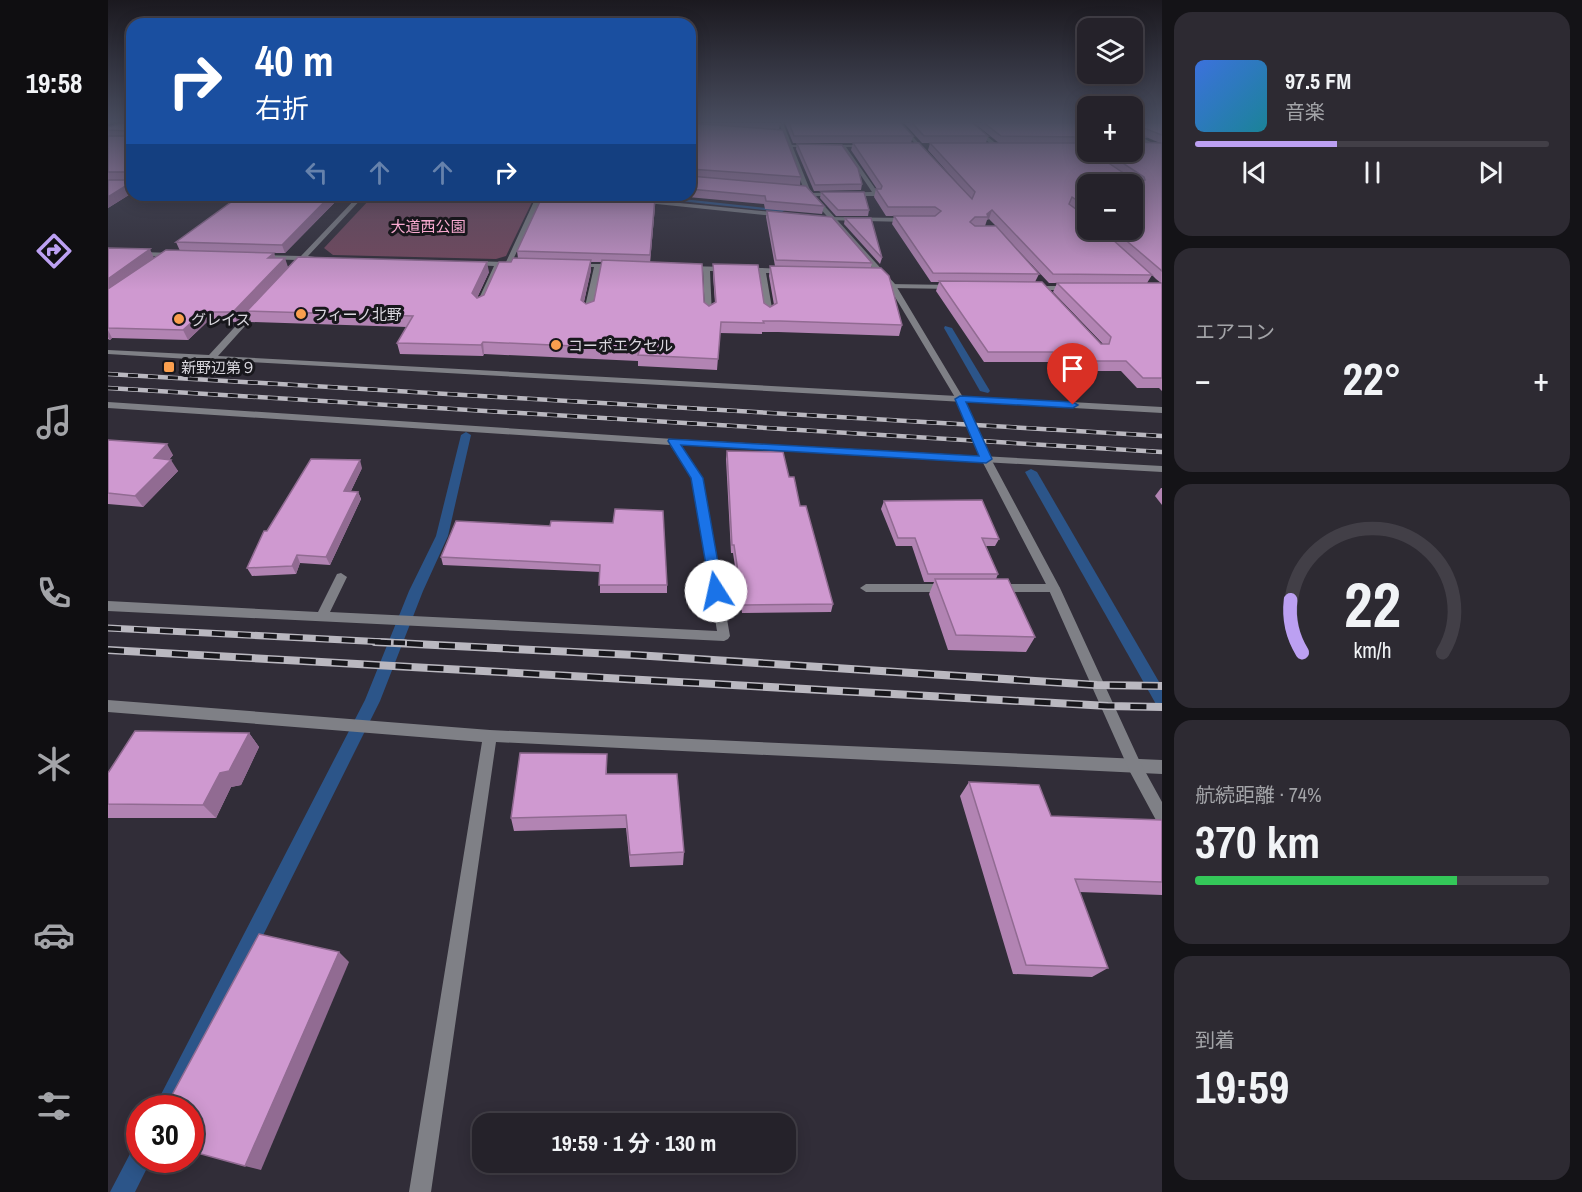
<!DOCTYPE html>
<html lang="ja">
<head>
<meta charset="utf-8">
<style>
	:root { --surface:#25222a; --page:#2d2a32; --text:#f1f3f6; --muted:#a3a4a8; --line:#423f47; --accent:#bca0f2 }
	body { margin:0; font-family:"Archivo Narrow","Noto Sans JP",sans-serif; background:var(--page); color:var(--text); height:100vh; display:flex; flex-direction:column; font-size:22px; white-space:nowrap }
	* { box-sizing:border-box; margin:0 }
	p { font-size:20px; color:var(--muted) }
	.icon { flex:none; width:33px; height:33px; fill:none; stroke:currentColor; stroke-width:2; stroke-linecap:round; stroke-linejoin:round }
	.map { position:relative; flex:1; overflow:hidden }
	.drawer { display:flex; flex-direction:column; gap:12px; padding:12px; background:#141317; width:420px }
	.drawer>* { flex:none }
	.hud { position:absolute; left:18px; top:18px; width:570px; height:183px; border-radius:18px; box-shadow:0 3px 15px #0003,0 0 0 2px var(--line); background:#1a4fa0; color:#fff; overflow:hidden }
	.tools { position:absolute; left:969px; top:18px; display:grid; gap:12px }
	.tools a { display:grid; place-items:center; width:66px; height:66px; border-radius:12px; background:var(--surface); box-shadow:0 3px 15px #0003,0 0 0 2px var(--line); font-size:30px }
	.speed { position:absolute; left:18px; top:1095px; display:flex; gap:12px; font-size:30px; font-weight:700; text-align:center }
	.speed>* { display:grid; place-content:center; width:78px; height:78px; border-radius:50%; background:var(--surface); box-shadow:0 3px 15px #0003,0 0 0 2px var(--line); line-height:1 }
	.speed .limit { border:9px solid #d22; background:#fff; color:#111 }
	.pin { position:absolute; display:grid; place-items:center; width:51px; height:51px; color:#fff; margin:-62px -26px; border-radius:50% 50% 50% 0; rotate:-45deg; box-shadow:0 0 6px #0007 }
	.pin .icon { rotate:45deg }
	.me { position:absolute; width:66px; margin:-33px; rotate:350deg; stroke-linejoin:round; filter:drop-shadow(0 0 4px #0008) }
	.turn { display:flex; align-items:center; gap:21px; height:126px; padding:0 30px; font-size:27px }
	.turn .icon { width:78px; height:78px; stroke-width:2.5 }
	.turn b { display:block; font-size:42px; line-height:51px }
	.lanes { display:flex; align-items:center; height:57px; padding:0 30px; background:#0003; justify-content:center; gap:30px; direction:ltr }
	.lanes .off { opacity:.35 }
	.big { font-size:45px; font-weight:700; line-height:1.1 }
	.drawer .widget { flex:1; display:flex; flex-direction:column; justify-content:center; gap:9px; min-width:0; padding:0 21px; border-radius:18px; background:var(--page) }
	.drawer .dial { align-items:center; gap:0 }
	.dial svg { height:156px; overflow:visible; fill:none; stroke:var(--line); stroke-width:7; stroke-linecap:round; text-anchor:middle }
	.dial text { fill:var(--text); stroke:none }
	.song { display:flex; align-items:center; gap:18px }
	.cover { width:72px; height:72px; border-radius:9px; background:linear-gradient(135deg,hsl(220 70% 55%),hsl(190 70% 35%)) }
	.played { height:6px; border-radius:3px; background:linear-gradient(90deg,var(--accent) 40%,var(--line) 40%) }
	.keys { display:flex; justify-content:space-around; direction:ltr }
	.heat { display:flex; justify-content:space-between; align-items:center; font-size:33px; direction:ltr }
	.charge { height:9px; border-radius:4px; background:linear-gradient(90deg,#34c759 74%,var(--line) 0) }
	.trip { position:absolute; left:364px; top:1113px; width:324px; height:60px; border-radius:18px; background:var(--surface); box-shadow:0 3px 15px #0003,0 0 0 2px var(--line); font-weight:700; line-height:60px; text-align:center }
	main { display:flex; flex:1; min-height:0 }
	.dock { display:flex; flex-direction:column; width:108px; justify-content:space-around; align-items:center; background:#0f0e11; color:var(--muted) }
	.dock .icon { width:42px; height:42px }
	.dock .active { color:var(--accent) }
	.dock b { font-size:27px; color:var(--text) }
	.map>svg:first-child { display:block }
</style>
</head>
<body>
<main>
<nav class="dock">
<b>19:58</b>
<svg class="icon active" aria-label="directions" viewBox="0 0 24 24"><path d="M12 3l9 9-9 9-9-9zM9 14v-3h6M13 9l2 2-2 2"/></svg>
<svg class="icon" aria-label="music" viewBox="0 0 24 24"><path d="M9 18V5l10-2v13"/><circle cx="6" cy="18" r="3"/><circle cx="16" cy="16" r="3"/></svg>
<svg class="icon" aria-label="phone" viewBox="0 0 24 24"><path d="M5 4h4l2 5-3 2q2 4 5 5l2-3 5 2v4C11 20 4 13 5 4z"/></svg>
<svg class="icon" aria-label="climate" viewBox="0 0 24 24"><path d="M12 3v18M4 7l16 10M4 17L20 7"/></svg>
<svg class="icon" aria-label="car" viewBox="0 0 24 24"><path d="M5 17H2v-5l4-1 3-4h7l3 4 3 1v5h-3M9 17h6M6 11h13"/><circle cx="7" cy="17" r="2"/><circle cx="17" cy="17" r="2"/></svg>
<svg class="icon" aria-label="filters" viewBox="0 0 24 24"><path d="M4 7h16M4 17h16"/><circle cx="9" cy="7" r="2"/><circle cx="15" cy="17" r="2"/></svg>
</nav>
<div class="map">
<svg width="1054" height="1192" viewBox="0 0 1054 1192">
	<rect width="100%" height="100%" fill="#312d38"/>
	<!-- green -->
	<path fill="#76495f" d="M274,195L419,197L425,200L398,256L388,259L225,255L216,248L263,198Z"/>
	<g fill="none" stroke-linecap="round" stroke-linejoin="round">
		<!-- stream -->
		<g fill="#2c5589" fill-rule="evenodd">
			<path d="M515,195H538L677,210L674,212Z"/>
			<path d="M837,326L844,328L882,391L880,393L872,391L836,328Z"/>
			<path d="M358,432L363,435L340,536L315,591L272,701L69,1108H46L257,700L301,591L328,536L353,435Z"/>
			<path d="M923,469L929,472L1054,687V707L1049,706L917,472Z"/>
			<path d="M32,1146V1160H43L27,1192H2L24,1150Z"/>
		</g>
		<!-- minor -->
		<g fill="#7f8086" fill-rule="evenodd">
			<path d="M789,123H793L821,155H817Z"/>
			<path d="M859,123H863L891,146V148H887Z"/>
			<path d="M1024,132L1050,146V147L1046,148L1024,135Z"/>
			<path d="M682,145H761L759,147H738L771,194L768,196H701L703,193L764,192L734,147H680Z"/>
			<path d="M251,195H257L200,256L207,257V259L197,260L191,264L188,262L189,260L151,259L148,257L151,255L193,256Z"/>
			<path d="M429,195H435L404,262L409,264L406,266H393L376,305L369,307L368,305L386,266L364,265L361,263L364,261L398,262Z"/>
			<path d="M531,199L675,213L678,215L675,217L529,202Z"/>
			<path d="M716,217L800,218L803,220L800,222L714,220Z"/>
			<path d="M0,251L67,253L70,255L67,257L0,255Z"/>
			<path d="M467,264H508L511,266L508,268H493L483,313L476,311L486,267H469L467,266Z"/>
			<path d="M579,266L619,267L622,269L619,271H602L604,315L597,313L595,270L577,269L576,268Z"/>
			<path d="M654,268L676,269L679,271L676,273H658L665,314L661,316L657,314L651,272H636L633,270L636,268Z"/>
			<path d="M781,284L845,285L849,287L845,289L784,288L780,286Z"/>
			<path d="M920,286H962L966,288L962,290H920Z"/>
			<path d="M148,304L155,306L110,356L1054,407V413L106,360L96,369L92,366L97,360L0,354V350L101,355Z"/>
			<path d="M0,402L565,439L1054,466V472L572,445L594,478L622,636L620,639L616,641L0,611V601L210,612L229,574L233,573L239,577L222,612L609,631L584,478L562,445L0,408Z"/>
			<path d="M758,584H837L843,588L837,592H758L752,588Z"/>
			<path d="M888,584H946L952,588L946,592H888L882,588Z"/>
			<path d="M0,700L382,730L1054,760V774L388,742L323,1192H301L374,742L0,712Z"/>
		</g>
		<!-- tertiary -->
		<path fill="#7f8086" fill-rule="evenodd" d="M671,123H675L702,190L787,284L856,399L883,459L952,588L1032,762L1054,802V824L1049,822L1022,772L940,588L873,459L848,399L781,287L696,190Z"/>
		<!-- rail-far2 casing -->
		<g stroke="#bab8c0" stroke-width="4.5">
			<g id="rail-far2">
				<path d="M0,374L1054,436"/>
				<path d="M0,388L1054,452"/>
			</g>
		</g>
		<!-- rail-far1 casing -->
		<g stroke="#bab8c0" stroke-width="7">
			<path id="rail-far1" d="M0,628L297,643"/>
		</g>
		<!-- rail casing -->
		<g stroke="#bab8c0" stroke-width="8">
			<g id="rail">
				<path d="M267,642L527,655L989,685L1054,686"/>
				<path d="M0,650L1000,706L1054,707"/>
			</g>
		</g>
		<!-- rail-far2 -->
		<use href="#rail-far2" stroke="#18171c" stroke-width="3" stroke-dasharray="10" stroke-linecap="butt"/>
		<!-- rail-far1 -->
		<use href="#rail-far1" stroke="#18171c" stroke-width="4.5" stroke-dasharray="13" stroke-linecap="butt"/>
		<!-- rail -->
		<use href="#rail" stroke="#18171c" stroke-width="5" stroke-dasharray="16" stroke-linecap="butt"/>
	</g>
	<!-- wall -->
	<g fill="#b284b3" fill-rule="evenodd">
		<path d="M24,123V193L0,208V180H21H0V127Z"/>
		<path d="M582,123H672L671,130L693,177L692,185L716,206L714,214L657,209L656,204L558,195H582Z"/>
		<path d="M677,123H793L805,136L803,143H685Z"/>
		<path d="M796,123H865L880,136L878,143H814Z"/>
		<path d="M866,123H980V144H972L984,152H1024V123H1054V391L1051,388H1029L1013,371H948L940,362H876L828,291L831,282H823L784,224L786,216H825H778L766,197L768,189H769L743,150L745,143L858,193L820,150L822,143H891ZM1038,137L1052,143H1035ZM980,184H1024V230H997L1008,231L1003,238L980,230ZM881,219L888,226H877L879,220ZM894,233L941,283H967H949L945,292L995,344H993L927,282L931,274ZM1044,275L1048,279L1053,283H1039Z"/>
		<path d="M689,144L754,184L753,190L706,191L688,149Z"/>
		<path d="M713,192L761,210L760,216H728L712,198Z"/>
		<path d="M234,195L177,253H166L167,258L180,267L381,272L369,298L376,295L403,262L410,258L409,251L435,195H548L542,262L601,306L607,303L605,275V264L662,307L666,305L661,276L662,266H667L658,217L659,211L764,263L763,267L794,325L791,336L670,332H654V334L612,333L609,370L530,366V361L376,354L375,356L292,354L289,343L299,327L143,322L139,312L129,322L100,321L80,340L4,338L2,340L0,339V248L46,258L72,251L68,242ZM483,262H494L486,301L478,304L476,302L483,270Z"/>
		<path d="M737,218L774,258L772,264L736,224Z"/>
		<path d="M0,440L65,455L61,460L70,471L35,507L0,504Z"/>
		<path d="M619,451L681,477L692,506L725,604L723,612L634,613L625,553H623L618,459Z"/>
		<path d="M254,468L243,491L250,492L253,499L222,565L192,563L188,574L144,576L139,568L159,531Z"/>
		<path d="M1053,488H1054V505L1047,496Z"/>
		<path d="M776,501L891,539L887,546H878L890,574L888,579L927,637L918,652L840,650L821,594L826,582H816L804,546H788L773,509Z"/>
		<path d="M348,521L559,585V593H492V572L335,565L333,557Z"/>
		<path d="M141,733L151,747L133,785L123,787L108,818H0V773Z"/>
		<path d="M499,754V774L576,852L575,865L522,867L518,828L406,831L403,818Z"/>
		<path d="M861,782L943,816L1054,820V895L971,892L1000,968L984,977L905,974L852,796Z"/>
	</g>
	<!-- shaded-wall -->
	<g fill="#916b92">
		<path d="M24,182V193L0,208V197Z"/>
		<path d="M223,195H234L177,253L174,245Z"/>
		<path d="M547,198V206L542,263V255Z"/>
		<path d="M884,210L881,219L879,220L880,217L879,214Z"/>
		<path d="M42,249L46,258L0,292V279Z"/>
		<path d="M166,253L169,262L160,258Z"/>
		<path d="M177,258L180,267L129,322L125,312Z"/>
		<path d="M483,260V270L474,310L473,300Z"/>
		<path d="M379,262L381,272L366,304L364,293Z"/>
		<path d="M95,312L100,321L80,340L75,330Z"/>
		<path d="M0,330L4,338L2,340L0,337Z"/>
		<path d="M375,342L376,354L375,356L373,345Z"/>
		<path d="M59,444L65,455L52,470L46,458Z"/>
		<path d="M63,460L70,471L35,507L27,496Z"/>
		<path d="M252,460L254,468L239,499L236,491Z"/>
		<path d="M250,492L253,499L222,565L218,557Z"/>
		<path d="M189,555L192,563L188,574L184,566Z"/>
		<path d="M141,733L151,747L133,785L123,787L108,818L95,805L112,773Z"/>
		<path d="M231,952L241,962L153,1170L137,1166Z"/>
	</g>
	<!-- building -->
	<g fill="#cf99d0" stroke="#916b92" stroke-width="1.5">
		<path d="M13,123H24V182L0,197V180H20L23,174L20,172H0V136H22L21,131L0,130V127Z"/>
		<path d="M582,123L675,130L693,177L582,169Z"/>
		<path d="M681,123H793L805,136H686Z"/>
		<path d="M804,123H865L880,136H816Z"/>
		<path d="M876,123H980V137L893,136Z"/>
		<path d="M1024,123H1054V135L1025,124L1026,130L1038,137H1026V142L1054,143V271L1007,231L1025,230L1028,227V224H1024V184H980V207L964,197L961,204L980,218V230H994L1044,275L945,274L884,210L879,214L880,217H867L862,222L867,226H888L931,274L825,273L786,216H827L833,211L827,207H780L768,189H773L774,186L745,143H811L864,199L867,192L822,143H971L980,149V152H984L1029,182L1037,180L1036,177L998,152H1024Z"/>
		<path d="M689,144L734,145L750,168L754,184L707,185Z"/>
		<path d="M582,176L698,186L716,206L658,201L657,196L582,189Z"/>
		<path d="M713,192H756L761,210H730Z"/>
		<path d="M133,195H223L174,245L68,242Z"/>
		<path d="M435,195H519L547,198L542,255L409,251Z"/>
		<path d="M659,211L724,217L764,263L668,260Z"/>
		<path d="M737,218H763L774,258Z"/>
		<path d="M0,248L42,249L0,279Z"/>
		<path d="M58,250L166,253L160,258H177L125,312H95L75,330L0,328V289Z"/>
		<path d="M190,257L379,262L364,293L369,298L376,295L391,262H403L405,258L483,260L473,300L478,304L486,301L494,260L594,264L596,302L601,306L608,302L605,264L650,265L656,303L662,307L669,303L662,266L773,268L781,276L794,325L672,321H655L656,323L613,322L610,359L530,355L532,349L375,342L373,345L289,343L305,316L139,311Z"/>
		<path d="M831,281L934,282L993,344H1001L1003,337L949,283H1054V378H1035L1018,361H952L945,352H880Z"/>
		<path d="M0,440L59,444L46,458L63,460L27,496L0,493Z"/>
		<path d="M619,451L675,452L681,477H686L692,506H698L725,604L635,605L626,545H624Z"/>
		<path d="M203,459L252,460L236,491L250,492L218,557L189,555L184,566L139,568L156,531H159Z"/>
		<path d="M874,500L891,539L874,538L890,574H820L807,538H790L776,501Z"/>
		<path d="M507,509L555,511L559,585H491L492,565L333,557L348,521L442,526L443,521L505,523Z"/>
		<path d="M827,579H900L927,637L848,635Z"/>
		<path d="M27,731L141,733L121,771L112,773L95,805L0,804V773Z"/>
		<path d="M412,753L499,754L498,774H569L576,852L522,855L518,815L403,818Z"/>
		<path d="M861,782L931,785L943,816L1054,820V882L967,879L1000,968L918,965Z"/>
		<path d="M151,934L231,952L137,1166L82,1151V1108H57Z"/>
	</g>
	<!-- sky -->
	<linearGradient id="sky" x2="0" y2="1"><stop stop-color="#1b191f"/><stop offset="0.42" stop-color="#484c5e"/><stop offset="1" stop-color="#484c5e" stop-opacity="0"/></linearGradient>
	<rect width="1054" height="290" fill="url(#sky)"/>
	<!-- route -->
	<path fill="#1a73e8" stroke="#114b97" stroke-width="1.5" d="M852,396L965,402L970,405L965,408L858,402L884,459L878,463L573,445L595,478L615,591L613,594H603L583,478L560,441L561,439L871,456L847,399Z"/>
	<!-- markers -->
	<g fill="#fa9f4e" stroke="#18171c" stroke-width="2">
		<circle cx="193" cy="314" r="6"/>
		<circle cx="71" cy="319" r="6"/>
		<circle cx="448" cy="345" r="6"/>
		<rect x="55" y="361" width="12" height="12" rx="3"/>
	</g>
	<g text-anchor="middle" dominant-baseline="central" stroke-width="6" stroke-linejoin="round" paint-order="stroke">
		<!-- far-park labels -->
		<g font-size="15" fill="#f8aad0" stroke="#18171c">
			<text x="320" y="226">大道西公園</text>
		</g>
		<!-- far-poi labels -->
		<g font-size="15" fill="#dad8df" stroke="#18171c" text-anchor="start">
			<text x="205" y="314">フィーノ北野</text>
			<text x="83" y="319">グレイス</text>
			<text x="460" y="345">コーポエクセル</text>
			<text x="73" y="367">新野辺第９</text>
		</g>
	</g>
</svg>
<div class="tools">
<a><svg class="icon" aria-label="layers" viewBox="0 0 24 24"><path d="M12 4l9 5-9 5-9-5zM3 14l9 5 9-5"/></svg></a>
<a>+</a>
<a>−</a>
</div>
<div class="speed"><div class="limit">30</div></div>
<div class="pin" style="left:965px;top:405px;background:#d93025"><svg class="icon" aria-label="arrive" viewBox="0 0 24 24"><path d="M6 21V4h12l-3 4 3 4H6"/></svg></div>
<svg class="me" style="left:608px;top:591px" viewBox="-20 -20 40 40"><circle r="19" fill="#fff"/><path d="M0-13L10 11 0 6-10 11z" fill="#1a73e8"/></svg>
<div class="trip">19:59 · 1 分 · 130 m</div>
<div class="hud">
<div class="turn"><svg class="icon" aria-label="right" viewBox="0 0 24 24"><path d="M7 20v-9h11M14 6l5 5-5 5"/></svg><div><b>40 m</b>右折</div></div>
<div class="lanes"><svg class="icon off" aria-label="left" viewBox="0 0 24 24"><path d="M17 20v-9H6M10 6l-5 5 5 5"/></svg><svg class="icon off" aria-label="ahead" viewBox="0 0 24 24"><path d="M12 20V5M6 11l6-6 6 6"/></svg><svg class="icon off" aria-label="ahead" viewBox="0 0 24 24"><path d="M12 20V5M6 11l6-6 6 6"/></svg><svg class="icon" aria-label="right" viewBox="0 0 24 24"><path d="M7 20v-9h11M14 6l5 5-5 5"/></svg></div>
</div>
</div>
<section class="drawer">
<div class="widget">
<div class="song"><i class="cover"></i><div><b>97.5 FM</b><p>音楽</p></div></div>
<div class="played"></div>
<div class="keys"><svg class="icon" aria-label="previous" viewBox="0 0 24 24"><path d="M18 5L8 12l10 7zM5 5v14"/></svg><svg class="icon" aria-label="pause" viewBox="0 0 24 24"><path d="M8 5v14M16 5v14"/></svg><svg class="icon" aria-label="next" viewBox="0 0 24 24"><path d="M6 5l10 7-10 7zM19 5v14"/></svg></div>
</div>
<div class="widget"><p>エアコン</p>
<div class="heat"><a>−</a><b class="big">22°</b><a>+</a></div>
</div>
<div class="widget dial"><svg viewBox="0 0 100 80">
<path d="M14 69A42 42 0 1 1 86 69"/>
<path d="M14 69A42 42 0 0 1 8 42" stroke="#bca0f2"/>
<text x="50" y="56" font-size="32" font-weight="700">22</text>
<text x="50" y="72" font-size="11">km/h</text>
</svg></div>
<div class="widget"><p>航続距離 · 74%</p><b class="big">370 km</b><div class="charge"></div></div>
<div class="widget"><p>到着</p><b class="big">19:59</b></div>
</section>
</main>
</body>
</html>
